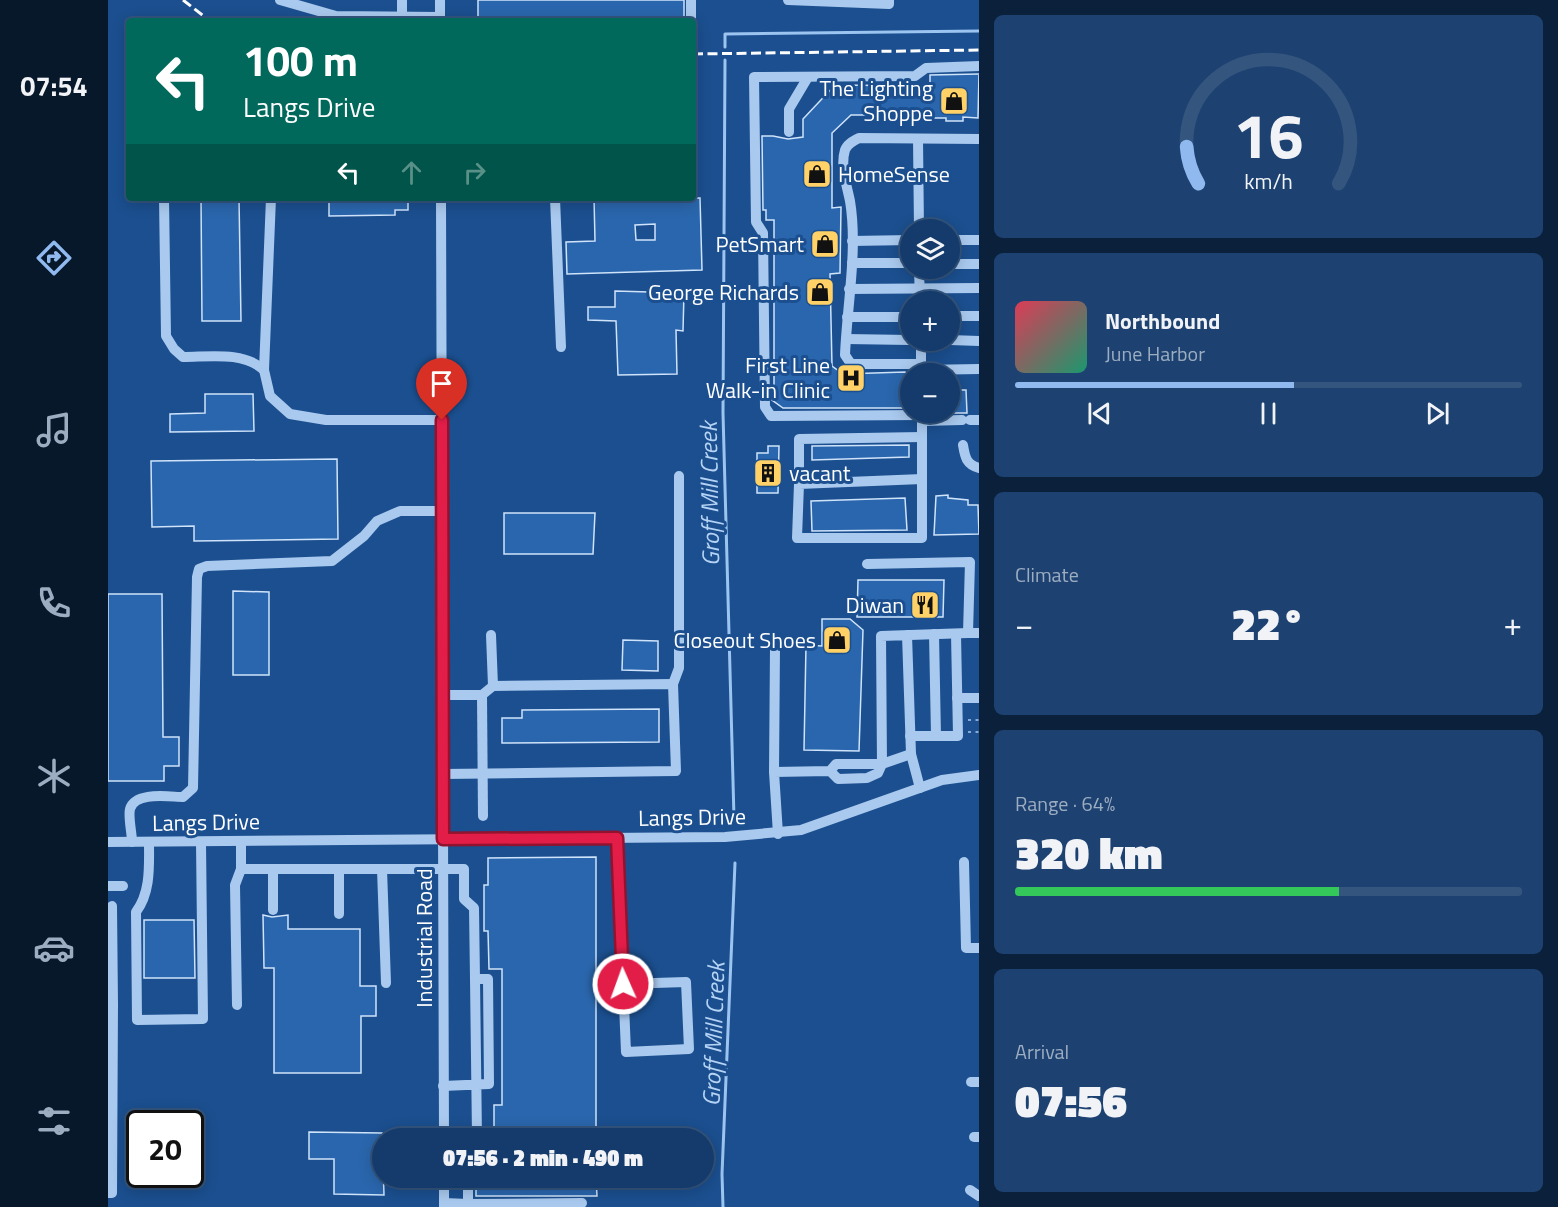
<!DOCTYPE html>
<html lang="en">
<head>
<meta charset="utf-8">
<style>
	:root { --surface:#143b6b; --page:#1d4271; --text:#f1f3f6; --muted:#9dadc1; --line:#33557e; --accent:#90b9f0 }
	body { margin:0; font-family:"Titillium Web",sans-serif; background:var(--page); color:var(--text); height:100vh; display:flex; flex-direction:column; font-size:22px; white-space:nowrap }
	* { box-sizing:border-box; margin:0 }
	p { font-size:20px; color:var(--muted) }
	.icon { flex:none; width:33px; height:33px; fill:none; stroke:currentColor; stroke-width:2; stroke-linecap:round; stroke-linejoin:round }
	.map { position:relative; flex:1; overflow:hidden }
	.details { display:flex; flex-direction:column; gap:15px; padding:15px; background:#0b203b; width:579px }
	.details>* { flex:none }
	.top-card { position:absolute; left:18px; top:18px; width:570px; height:183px; border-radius:6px; box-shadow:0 3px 15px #0003,0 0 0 2px var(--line); background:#00695c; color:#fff; overflow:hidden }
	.fabs { position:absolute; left:792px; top:219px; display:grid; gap:12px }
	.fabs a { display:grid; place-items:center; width:60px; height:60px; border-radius:50%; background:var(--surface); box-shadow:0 3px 15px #0003,0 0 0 2px var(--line); font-size:30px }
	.speed { position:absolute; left:18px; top:1110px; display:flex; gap:12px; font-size:30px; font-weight:700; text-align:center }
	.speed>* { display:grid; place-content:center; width:78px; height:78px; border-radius:50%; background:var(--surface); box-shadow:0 3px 15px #0003,0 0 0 2px var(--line); line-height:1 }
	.speed .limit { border:3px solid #111; border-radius:9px; background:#fff; color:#111 }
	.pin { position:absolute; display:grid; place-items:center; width:51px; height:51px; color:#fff; margin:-62px -26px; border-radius:50% 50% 50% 0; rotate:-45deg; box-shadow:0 0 6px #0007 }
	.pin .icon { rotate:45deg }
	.me { position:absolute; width:66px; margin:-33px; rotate:358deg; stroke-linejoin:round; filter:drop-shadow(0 0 4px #0008) }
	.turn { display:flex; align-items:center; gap:21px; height:126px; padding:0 18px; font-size:27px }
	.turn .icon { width:78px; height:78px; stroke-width:2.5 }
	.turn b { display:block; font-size:42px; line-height:51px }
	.lanes { display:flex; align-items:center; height:57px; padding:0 18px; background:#0003; justify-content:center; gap:30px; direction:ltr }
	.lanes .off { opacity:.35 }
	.big { font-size:45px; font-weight:800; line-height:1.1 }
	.details .widget { flex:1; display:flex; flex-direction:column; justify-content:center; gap:9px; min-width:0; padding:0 21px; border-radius:9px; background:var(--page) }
	.details .dial { align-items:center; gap:0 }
	.dial svg { height:156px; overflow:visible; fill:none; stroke:var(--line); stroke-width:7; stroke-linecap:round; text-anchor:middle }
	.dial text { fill:var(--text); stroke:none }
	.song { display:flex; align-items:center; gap:18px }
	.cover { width:72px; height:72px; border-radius:9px; background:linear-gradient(135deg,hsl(350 70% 55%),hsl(160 70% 35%)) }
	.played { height:6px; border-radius:3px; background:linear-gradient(90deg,var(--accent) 55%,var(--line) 55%) }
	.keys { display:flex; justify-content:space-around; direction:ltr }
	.heat { display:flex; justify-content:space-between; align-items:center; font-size:33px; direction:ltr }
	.charge { height:9px; border-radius:4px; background:linear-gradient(90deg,#34c759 64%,var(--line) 0) }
	.trip { position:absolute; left:264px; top:1128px; width:342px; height:60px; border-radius:30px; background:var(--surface); box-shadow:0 3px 15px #0003,0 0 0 2px var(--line); font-weight:800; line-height:60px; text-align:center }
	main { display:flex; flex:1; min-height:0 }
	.tabs { display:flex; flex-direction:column; width:108px; justify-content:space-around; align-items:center; background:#08182b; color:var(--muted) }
	.tabs .icon { width:42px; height:42px }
	.tabs .on { color:var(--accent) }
	.tabs b { font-size:27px; color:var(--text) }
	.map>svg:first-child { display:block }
</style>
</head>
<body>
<main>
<nav class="tabs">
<b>07:54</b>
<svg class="icon on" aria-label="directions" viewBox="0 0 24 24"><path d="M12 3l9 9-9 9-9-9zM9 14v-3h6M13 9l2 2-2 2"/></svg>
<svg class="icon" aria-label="music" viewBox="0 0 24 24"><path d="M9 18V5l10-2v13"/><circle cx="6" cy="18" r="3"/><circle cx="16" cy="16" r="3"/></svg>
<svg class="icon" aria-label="phone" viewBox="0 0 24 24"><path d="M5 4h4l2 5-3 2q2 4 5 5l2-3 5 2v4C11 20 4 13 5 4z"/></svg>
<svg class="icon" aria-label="climate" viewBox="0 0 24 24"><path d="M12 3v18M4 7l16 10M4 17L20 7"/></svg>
<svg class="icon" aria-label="car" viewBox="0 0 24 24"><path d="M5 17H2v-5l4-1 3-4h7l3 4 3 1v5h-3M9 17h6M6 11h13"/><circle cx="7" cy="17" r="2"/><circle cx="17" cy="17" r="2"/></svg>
<svg class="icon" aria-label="filters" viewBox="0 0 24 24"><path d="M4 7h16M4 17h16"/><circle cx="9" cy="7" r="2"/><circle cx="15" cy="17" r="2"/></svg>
</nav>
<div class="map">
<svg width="871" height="1207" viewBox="0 0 871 1207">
	<rect width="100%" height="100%" fill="#1b4f8f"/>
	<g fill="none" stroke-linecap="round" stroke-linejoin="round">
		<!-- stream -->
		<g stroke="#9cc4f0" stroke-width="3">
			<path d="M617,47V34L871,31"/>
			<path d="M617,60L615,413L626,818"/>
			<path d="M615,1207L614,1174L627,863"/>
		</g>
	</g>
	<!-- building -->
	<g fill="#2a66ad" stroke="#cfe3fa" stroke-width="1.5" fill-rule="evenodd">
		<rect x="370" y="0" width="206" height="21"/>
		<path d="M871,74L870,118L855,117V121H838V118H823V115H743L724,133V208L733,207L732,273L722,274L724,366L735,374L797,372L802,377V408H675L664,400V388H666V220H658V210H655L654,136H665L680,139L695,137V119L727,85L822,86V75Z"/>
		<path d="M93,198H131L133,321H94Z"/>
		<path d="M221,198H300V210H287V215L221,216Z"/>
		<path d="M486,198L533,199V202L557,201V198H592L594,270L459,274L458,242L487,241ZM547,224V240H528L527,225Z"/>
		<path d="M507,291L576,293L575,331L568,330L569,374L510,375L508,321L480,320V307H507Z"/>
		<path d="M842,390H858L859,413H842Z"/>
		<path d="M97,394H145L146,431L62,432V414L97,413Z"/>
		<path d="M801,445V457L704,460V446Z"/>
		<path d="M660,446H671L670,493H649V453H660Z"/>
		<path d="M229,459L230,539L86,541V526L44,527L43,461Z"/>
		<path d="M840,495V498L860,500V505H870L871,534L826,535L828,496Z"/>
		<path d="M797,498L799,530L704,531L703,501Z"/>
		<path d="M396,513H487L485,554H396Z"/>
		<path d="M750,580H836L835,617H749Z"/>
		<path d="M125,591L161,592V675H125Z"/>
		<path d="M0,594H54L55,737H71V766H56V781H0Z"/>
		<path d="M714,619H742L755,630L751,751L696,750L698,645L714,646Z"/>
		<path d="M515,640L550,641V671L514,670Z"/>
		<path d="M551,709V742L394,743V718H414V710Z"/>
		<path d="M488,857V1138H386V1105H394V969H381L380,931H376V885H380V858Z"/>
		<path d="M155,915L164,917L180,915V929H252V986H268V1016H253V1073H166V968H156Z"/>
		<path d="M36,920H86L87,978H36Z"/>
		<path d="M201,1132L274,1133L276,1195L226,1194V1159H201Z"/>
		<path d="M368,1178H488L489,1196H368Z"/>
	</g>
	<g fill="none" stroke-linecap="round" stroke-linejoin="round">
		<!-- path -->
		<g stroke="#a9c9ee" stroke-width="1.5" stroke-dasharray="3 4.5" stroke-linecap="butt">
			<path d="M860,720H871"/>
			<path d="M860,732H871"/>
		</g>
		<!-- minor -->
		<g stroke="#a9c9ee" stroke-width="10">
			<path d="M172,0L228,16L332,17"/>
			<path d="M294,0V16"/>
			<path d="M332,0V21"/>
			<path d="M583,0V21"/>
			<path d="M680,0L781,4V0"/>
			<path d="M681,132V109L700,77"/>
			<path d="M810,139L811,230"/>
			<path d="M56,198L58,336L66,349L75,357C101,357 135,351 156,370"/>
			<path d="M163,198L156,370L162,396L182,414L218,420H334"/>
			<path d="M333,198L336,1138"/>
			<path d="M447,198L453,347"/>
			<path d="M842,240H871"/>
			<path d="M744,241L802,240"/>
			<path d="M744,263H802"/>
			<path d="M842,264H871"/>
			<path d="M811,268L812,302"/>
			<path d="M741,289L871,288"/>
			<path d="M842,316H871"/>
			<path d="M739,317H802"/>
			<path d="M738,339L802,340"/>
			<path d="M813,340V364"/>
			<path d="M842,340L871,341"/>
			<path d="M814,370L813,364H743L737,355C739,306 750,249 742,201C739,186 732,166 737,150C739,144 745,141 751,138L871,139"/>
			<path d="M814,374V370L871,369"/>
			<path d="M814,415L663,416L657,407L655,233L648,222L646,77L807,76L818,68L871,66"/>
			<path d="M862,420H871"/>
			<path d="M814,421L854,420"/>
			<path d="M855,445C857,457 858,464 871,468"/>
			<path d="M814,479L691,484L689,538H814V412"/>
			<path d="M691,484V439L814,437"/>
			<path d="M759,564L862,562L860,633"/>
			<path d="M826,634L828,736"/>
			<path d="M383,635L385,686"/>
			<path d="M799,635L803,754L774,764L773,636L860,633H871"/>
			<path d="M565,684L571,668V476"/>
			<path d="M334,695H374L385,686L565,684L568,771L335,774"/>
			<path d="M374,695L375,816"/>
			<path d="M849,698H871"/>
			<path d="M802,736H850L848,634"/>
			<path d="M803,754L812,788"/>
			<path d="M666,772L667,647"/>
			<path d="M670,834L666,772L722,771L728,764H774L770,773L759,778L730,779L722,771"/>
			<path d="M509,838L518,1052L581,1049L578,982L515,984"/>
			<path d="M133,841V869H356V899L366,908L367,979"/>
			<path d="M0,842L617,837L693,830L834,780L871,775"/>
			<path d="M24,842C24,833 20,817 22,809C27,791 62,797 75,797L85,788L89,577L91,569L99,566L224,561L256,536L269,521L292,511H334"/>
			<path d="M41,842C41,866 43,892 28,912L29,1020L95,1019L93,842"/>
			<path d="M856,862L858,948H871"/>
			<path d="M165,869V910"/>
			<path d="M274,869L278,983"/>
			<path d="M0,886H15"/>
			<path d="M4,906L5,1004"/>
			<path d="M231,914V869"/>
			<path d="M0,998L5,1004L4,1193H0"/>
			<path d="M129,1005L127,885L133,869"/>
			<path d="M863,1082H871"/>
			<path d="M335,1086L381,1084L380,979H367L369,1137H336"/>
			<path d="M866,1137H871"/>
			<path d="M336,1178V1207"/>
			<path d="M360,1178V1204L474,1203"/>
			<path d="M862,1190L871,1196"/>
			<path d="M336,1203L360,1204"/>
		</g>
		<!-- rail -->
		<g stroke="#fff" stroke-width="3" stroke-dasharray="10 4.5" stroke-linecap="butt">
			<path d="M75,0L102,21"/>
			<path d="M585,54L871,50"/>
		</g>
	</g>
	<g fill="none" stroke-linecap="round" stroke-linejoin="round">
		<!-- route casing -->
		<g stroke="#92132f" stroke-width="15">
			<path id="route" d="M334,420L335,839L509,838L515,984"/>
		</g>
		<!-- route -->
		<use href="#route" stroke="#e11d48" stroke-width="10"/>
	</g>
	<!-- icons -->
	<defs>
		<g id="shop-square" transform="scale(1.5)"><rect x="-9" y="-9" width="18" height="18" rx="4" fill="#ffd166" stroke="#1b4f8f"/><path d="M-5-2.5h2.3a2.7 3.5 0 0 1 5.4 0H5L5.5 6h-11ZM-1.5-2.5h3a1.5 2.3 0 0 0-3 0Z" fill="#111"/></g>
		<g id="hospital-square" transform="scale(1.5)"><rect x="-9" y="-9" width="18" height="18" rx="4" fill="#ffd166" stroke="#1b4f8f"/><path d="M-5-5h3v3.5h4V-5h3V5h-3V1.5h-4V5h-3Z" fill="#111"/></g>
		<g id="building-square" transform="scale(1.5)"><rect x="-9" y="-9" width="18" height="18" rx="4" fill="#ffd166" stroke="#1b4f8f"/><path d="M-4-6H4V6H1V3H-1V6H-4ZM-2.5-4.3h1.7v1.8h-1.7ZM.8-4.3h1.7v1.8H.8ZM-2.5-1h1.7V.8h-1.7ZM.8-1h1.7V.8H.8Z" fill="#111"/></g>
		<g id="restaurant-square" transform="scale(1.5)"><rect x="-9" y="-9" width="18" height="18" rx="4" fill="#ffd166" stroke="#1b4f8f"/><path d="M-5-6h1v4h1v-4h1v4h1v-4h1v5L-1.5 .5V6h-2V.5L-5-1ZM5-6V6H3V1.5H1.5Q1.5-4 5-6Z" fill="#111"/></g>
	</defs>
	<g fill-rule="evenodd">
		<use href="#shop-square" x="846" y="101"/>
		<use href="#shop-square" x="709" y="174"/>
		<use href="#shop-square" x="717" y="244"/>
		<use href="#shop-square" x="712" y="292"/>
		<use href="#hospital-square" x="743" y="378"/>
		<use href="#building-square" x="660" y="473"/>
		<use href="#restaurant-square" x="817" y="605"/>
		<use href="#shop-square" x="729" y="640"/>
	</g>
	<g text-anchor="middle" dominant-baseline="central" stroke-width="6" stroke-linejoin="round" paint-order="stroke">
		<!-- poi labels -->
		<g font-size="22" fill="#fff" stroke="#1b4f8f" text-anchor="end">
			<text x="825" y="88">The Lighting<tspan x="825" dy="25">Shoppe</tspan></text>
			<text x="730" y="174" text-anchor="start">HomeSense</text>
			<text x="696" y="244">PetSmart</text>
			<text x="691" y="292">George Richards</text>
			<text x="722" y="365">First Line<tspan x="722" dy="25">Walk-in Clinic</tspan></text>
			<text x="681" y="473" text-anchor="start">vacant</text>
			<text x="796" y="605">Diwan</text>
			<text x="708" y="640">Closeout Shoes</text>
		</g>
		<!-- street labels -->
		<g font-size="22" fill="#fff" stroke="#1b4f8f">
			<text transform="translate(584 817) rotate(-1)">Langs Drive</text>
			<text transform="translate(98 822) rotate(-1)">Langs Drive</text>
			<text transform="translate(316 938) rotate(-90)">Industrial Road</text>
		</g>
		<!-- water labels -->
		<g font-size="24" font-style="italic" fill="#b5d3f5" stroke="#1b4f8f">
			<text transform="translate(601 494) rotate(-91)">Groff Mill Creek</text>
			<text transform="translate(605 1034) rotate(-88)">Groff Mill Creek</text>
		</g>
	</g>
</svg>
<div class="fabs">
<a><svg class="icon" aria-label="layers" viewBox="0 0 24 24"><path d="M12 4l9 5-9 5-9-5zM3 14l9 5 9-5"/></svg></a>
<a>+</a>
<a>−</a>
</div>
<div class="speed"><div class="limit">20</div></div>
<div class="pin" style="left:334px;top:420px;background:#d93025"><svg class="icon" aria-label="arrive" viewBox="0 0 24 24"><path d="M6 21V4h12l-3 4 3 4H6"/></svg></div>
<svg class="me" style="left:515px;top:984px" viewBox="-20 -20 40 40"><circle r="17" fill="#e11d48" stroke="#fff" stroke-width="3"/><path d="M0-11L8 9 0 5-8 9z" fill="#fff"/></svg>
<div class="trip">07:56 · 2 min · 490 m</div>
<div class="top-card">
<div class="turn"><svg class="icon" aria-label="left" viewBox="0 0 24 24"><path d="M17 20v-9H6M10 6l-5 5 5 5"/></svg><div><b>100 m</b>Langs Drive</div></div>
<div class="lanes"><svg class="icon" aria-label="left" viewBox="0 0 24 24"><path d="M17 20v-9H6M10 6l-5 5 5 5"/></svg><svg class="icon off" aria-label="ahead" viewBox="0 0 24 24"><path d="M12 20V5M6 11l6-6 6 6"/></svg><svg class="icon off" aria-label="right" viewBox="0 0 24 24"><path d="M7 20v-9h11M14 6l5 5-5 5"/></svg></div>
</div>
</div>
<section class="details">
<div class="widget dial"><svg viewBox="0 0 100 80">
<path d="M14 69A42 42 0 1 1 86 69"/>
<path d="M14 69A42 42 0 0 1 8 50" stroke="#90b9f0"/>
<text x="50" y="56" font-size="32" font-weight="700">16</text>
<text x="50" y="72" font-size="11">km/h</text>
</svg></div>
<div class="widget">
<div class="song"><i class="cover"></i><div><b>Northbound</b><p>June Harbor</p></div></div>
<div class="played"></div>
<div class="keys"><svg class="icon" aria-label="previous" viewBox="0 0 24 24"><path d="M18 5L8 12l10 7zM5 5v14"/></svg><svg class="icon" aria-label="pause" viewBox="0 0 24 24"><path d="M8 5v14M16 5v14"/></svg><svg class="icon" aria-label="next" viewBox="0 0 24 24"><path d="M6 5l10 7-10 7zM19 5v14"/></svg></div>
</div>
<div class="widget"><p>Climate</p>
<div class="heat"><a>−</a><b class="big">22°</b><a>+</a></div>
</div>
<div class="widget"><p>Range · 64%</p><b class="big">320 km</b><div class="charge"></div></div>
<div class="widget"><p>Arrival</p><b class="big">07:56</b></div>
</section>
</main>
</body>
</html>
